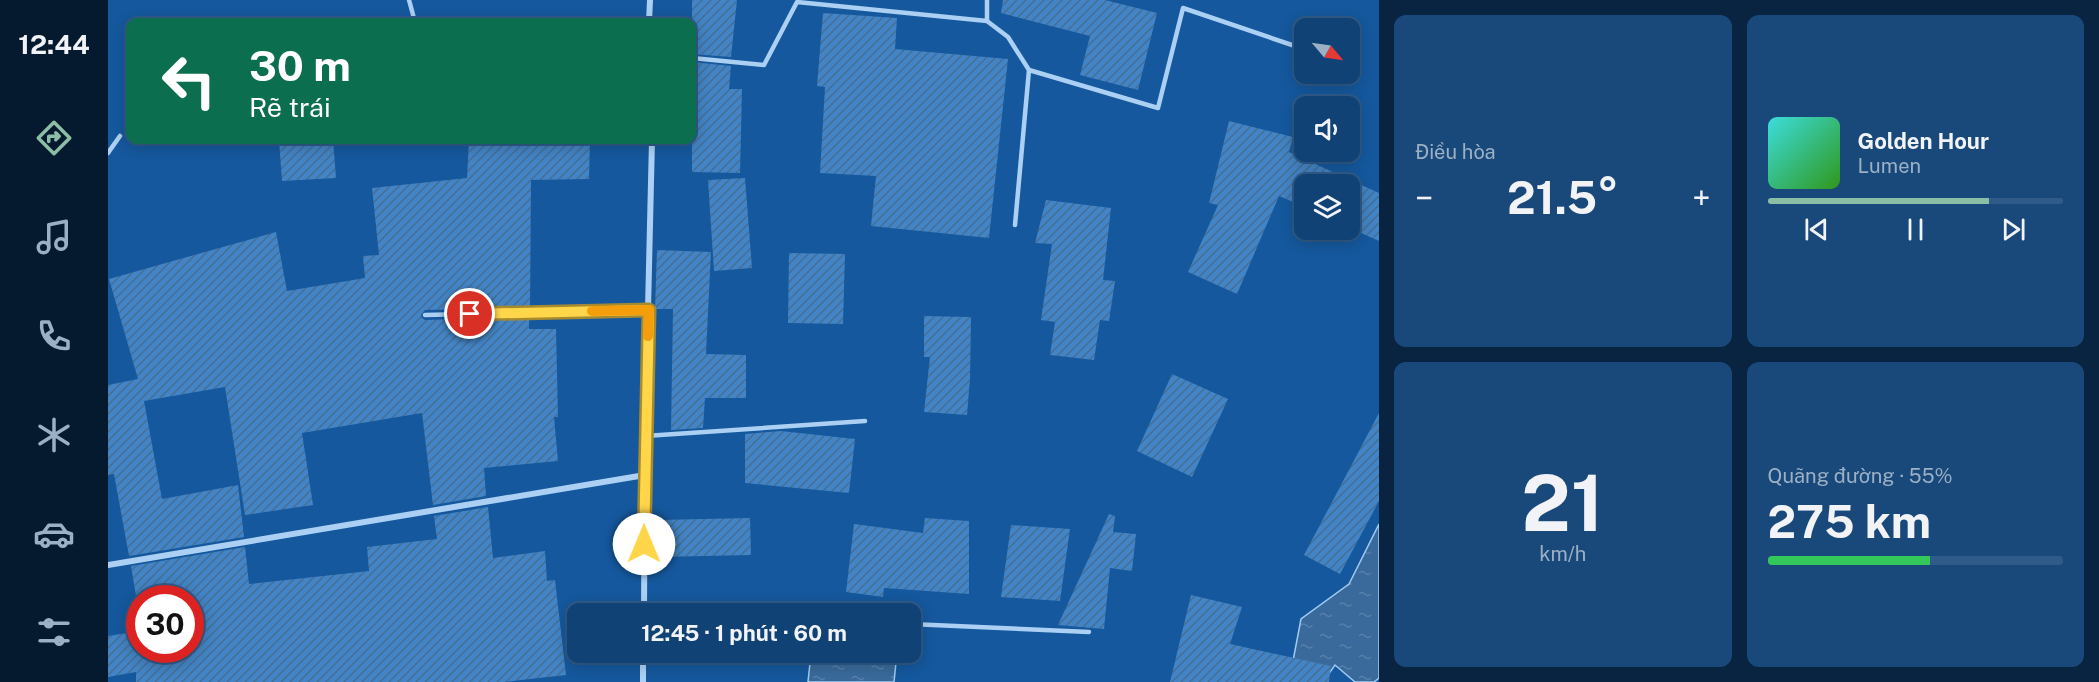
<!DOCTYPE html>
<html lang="vi">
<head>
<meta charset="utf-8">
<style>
	:root { --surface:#104276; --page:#19497b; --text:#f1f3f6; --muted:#9cb0c5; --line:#305b88; --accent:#8abfa5 }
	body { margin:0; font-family:"Public Sans",sans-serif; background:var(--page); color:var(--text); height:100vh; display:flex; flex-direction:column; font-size:22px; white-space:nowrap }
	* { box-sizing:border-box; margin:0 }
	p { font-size:20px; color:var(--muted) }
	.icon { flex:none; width:33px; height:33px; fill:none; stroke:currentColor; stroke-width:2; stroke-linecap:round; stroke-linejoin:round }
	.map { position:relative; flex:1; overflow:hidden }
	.side { display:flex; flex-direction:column; gap:15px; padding:15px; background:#092441; width:720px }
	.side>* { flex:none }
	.hud { position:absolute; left:18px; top:18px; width:570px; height:126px; border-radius:12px; box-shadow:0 3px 15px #0003,0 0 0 2px var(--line); background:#0b6e4f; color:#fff; overflow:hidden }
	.needle { width:39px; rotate:119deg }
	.tools { position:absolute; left:1186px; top:18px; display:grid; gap:12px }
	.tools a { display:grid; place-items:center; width:66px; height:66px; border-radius:12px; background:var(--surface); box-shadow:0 3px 15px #0003,0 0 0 2px var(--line); font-size:30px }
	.speed { position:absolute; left:18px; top:585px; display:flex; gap:12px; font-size:30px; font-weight:700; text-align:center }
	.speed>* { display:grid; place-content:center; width:78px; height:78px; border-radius:50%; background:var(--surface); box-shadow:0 3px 15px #0003,0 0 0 2px var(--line); line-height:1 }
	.speed .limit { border:9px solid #d22; background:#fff; color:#111 }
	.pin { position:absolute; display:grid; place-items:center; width:51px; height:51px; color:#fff; margin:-26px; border:3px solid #fff; border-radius:50%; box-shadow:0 2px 6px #0007 }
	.me { position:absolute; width:66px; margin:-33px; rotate:0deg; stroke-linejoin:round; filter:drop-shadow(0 0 4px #0008) }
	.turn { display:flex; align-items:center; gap:21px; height:126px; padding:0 24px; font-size:27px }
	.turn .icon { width:78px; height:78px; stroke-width:2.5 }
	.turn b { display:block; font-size:42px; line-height:51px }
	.big { font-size:45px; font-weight:700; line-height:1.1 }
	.side .tile { flex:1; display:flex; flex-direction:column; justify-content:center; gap:9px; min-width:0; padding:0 21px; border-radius:12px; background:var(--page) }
	.side .dial { align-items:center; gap:0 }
	.dial b { font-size:78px; line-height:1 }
	.song { display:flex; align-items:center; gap:18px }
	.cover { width:72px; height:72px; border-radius:9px; background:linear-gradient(135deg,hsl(180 70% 55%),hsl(110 70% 35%)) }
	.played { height:6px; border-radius:3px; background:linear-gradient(90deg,var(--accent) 75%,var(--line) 75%) }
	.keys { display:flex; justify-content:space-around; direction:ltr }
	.heat { display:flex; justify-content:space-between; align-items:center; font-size:33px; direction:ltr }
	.charge { height:9px; border-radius:4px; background:linear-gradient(90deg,#34c759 55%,var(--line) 0) }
	.side .tiles { flex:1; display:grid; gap:15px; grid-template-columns:repeat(2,1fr) }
	.trip { position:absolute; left:459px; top:603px; width:354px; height:60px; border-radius:12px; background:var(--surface); box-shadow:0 3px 15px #0003,0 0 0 2px var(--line); font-weight:700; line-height:60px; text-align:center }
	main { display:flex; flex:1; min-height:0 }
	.tabs { display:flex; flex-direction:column; width:108px; justify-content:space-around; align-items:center; background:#061a2f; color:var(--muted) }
	.tabs .icon { width:42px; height:42px }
	.tabs .selected { color:var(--accent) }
	.tabs b { font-size:27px; color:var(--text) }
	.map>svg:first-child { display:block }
</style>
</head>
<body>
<main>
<nav class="tabs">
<b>12:44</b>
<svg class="icon selected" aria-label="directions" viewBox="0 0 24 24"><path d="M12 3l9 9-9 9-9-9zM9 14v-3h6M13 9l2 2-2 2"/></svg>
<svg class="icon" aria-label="music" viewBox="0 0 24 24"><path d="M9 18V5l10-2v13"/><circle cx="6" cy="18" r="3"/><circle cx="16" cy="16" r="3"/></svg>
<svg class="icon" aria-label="phone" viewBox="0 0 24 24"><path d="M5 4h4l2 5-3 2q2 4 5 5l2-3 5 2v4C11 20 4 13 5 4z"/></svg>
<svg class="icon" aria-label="climate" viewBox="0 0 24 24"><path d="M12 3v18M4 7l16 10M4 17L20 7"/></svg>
<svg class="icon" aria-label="car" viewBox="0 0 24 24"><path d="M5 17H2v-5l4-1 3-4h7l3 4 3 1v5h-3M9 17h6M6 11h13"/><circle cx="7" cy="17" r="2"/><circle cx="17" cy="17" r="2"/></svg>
<svg class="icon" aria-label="filters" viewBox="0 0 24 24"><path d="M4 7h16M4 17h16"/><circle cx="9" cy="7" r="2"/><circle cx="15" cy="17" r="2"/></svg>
</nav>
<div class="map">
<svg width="1271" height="682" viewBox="0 0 1271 682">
	<defs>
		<pattern id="water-ripples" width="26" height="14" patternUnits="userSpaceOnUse" patternTransform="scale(1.5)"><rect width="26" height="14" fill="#396a9b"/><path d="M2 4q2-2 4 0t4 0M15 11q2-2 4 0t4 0" fill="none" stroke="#5780aa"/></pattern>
		<pattern id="building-hatch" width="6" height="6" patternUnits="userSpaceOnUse" patternTransform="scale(1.5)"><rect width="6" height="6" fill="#4284c5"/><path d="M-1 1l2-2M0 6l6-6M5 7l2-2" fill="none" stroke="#466e95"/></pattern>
	</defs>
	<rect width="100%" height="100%" fill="#15589d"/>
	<!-- water -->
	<g fill="url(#water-ripples)" stroke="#9eccf6" stroke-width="1.5">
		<path d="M1271,524V678L1266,682H1247L1227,665L1215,682H1181L1193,619L1241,584Z"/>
		<path d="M703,653H789L786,682H700Z"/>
	</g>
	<!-- building -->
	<g fill="url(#building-hatch)">
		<path d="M584,0H629L623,57L584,54Z"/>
		<path d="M895,0H997L1049,13L1030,90L972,75L982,36L893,13Z"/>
		<path d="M715,13L789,18L787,49L900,59L881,238L763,226L768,176L712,173L717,87L709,86Z"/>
		<path d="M584,62L623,66L621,89H634L632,173L584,172Z"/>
		<path d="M1121,121L1185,137L1181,152L1271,193V241L1242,228V184H1197V207L1171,196L1129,294L1080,272L1110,205L1101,203Z"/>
		<path d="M171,140H225L228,178L174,181Z"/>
		<path d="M361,140H482L481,179L423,180L422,308L317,310L313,315L314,318L317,320L421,317V329H448L450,417H446L450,461L376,468L378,496L325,505L314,413L194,433L205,505L137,515L117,387L36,401L54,499L130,485L136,537L21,556L6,474L0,475V385L30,379L1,279L168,232L179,291L257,278L255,256L271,255L264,188L359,178Z"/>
		<path d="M637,178L644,268L606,271L600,180Z"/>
		<path d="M938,200L1003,208L995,280L1007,281L1001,321L992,320L986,360L942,355L947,322L933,320L944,244L927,243Z"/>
		<path d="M549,250L603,252L598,354L638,355V398H597L595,428L563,430L565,309H547Z"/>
		<path d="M681,253L737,254L735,324L680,323Z"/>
		<path d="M816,316L863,317L862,379L859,415L816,412L822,357H816Z"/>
		<path d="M1064,374L1120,399L1084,477L1029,451Z"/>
		<path d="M1271,413V501L1232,574L1196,555Z"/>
		<path d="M673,431L747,439L741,493L637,483V434Z"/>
		<path d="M380,507L385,558L437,551L439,581L447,580L458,675L395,682H28V672L0,677V636L32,631V650H82V598H32V620L23,566L137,547L141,584L261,571L259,547L329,539L326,516Z"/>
		<path d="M1001,514L1007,516L1005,532L1028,534L1024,571L1002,568L996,629L950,625Z"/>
		<path d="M642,518L643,555L549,557V520Z"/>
		<path d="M817,518L861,521V594L776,588L775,597L738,592L746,524L815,533Z"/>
		<path d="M903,525L962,529L952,601L893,597Z"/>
		<path d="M1083,595L1134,607L1122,644L1223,666L1221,682H1062Z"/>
	</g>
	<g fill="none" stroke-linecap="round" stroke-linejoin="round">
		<!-- lane -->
		<g stroke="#acd0f3" stroke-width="4.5">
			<path d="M301,0L307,22"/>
			<path d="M879,21L900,37L921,70L907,225"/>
			<path d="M584,58L656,65L689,2L879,21V0"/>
			<path d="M921,70L1050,108L1075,8L1190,47"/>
			<path d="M0,153L12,136"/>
			<path d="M317,315L541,310"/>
			<path d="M537,436L757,421"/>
			<path d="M802,624L981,632"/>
		</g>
		<!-- street -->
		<g stroke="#acd0f3" stroke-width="6">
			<path d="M541,22L542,0"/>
			<path d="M0,565L537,475"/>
			<path d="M536,614L537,436L544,140"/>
			<path d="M535,682V652"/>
		</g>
	</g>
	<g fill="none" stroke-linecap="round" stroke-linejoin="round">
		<!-- route casing -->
		<g stroke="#a68a30" stroke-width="15">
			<path id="route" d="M362,314L541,310L536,544"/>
		</g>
		<!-- route -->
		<use href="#route" stroke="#ffd54a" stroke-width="10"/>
		<!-- slow -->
		<path stroke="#f59e0b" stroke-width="10" d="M484,311L541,310L540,336"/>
	</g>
</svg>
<div class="tools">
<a><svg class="needle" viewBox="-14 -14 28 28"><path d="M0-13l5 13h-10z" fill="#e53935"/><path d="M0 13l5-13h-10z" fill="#9cb0c5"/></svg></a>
<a><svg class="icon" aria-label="sound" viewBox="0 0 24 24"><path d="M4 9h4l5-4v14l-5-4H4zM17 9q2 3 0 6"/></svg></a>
<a><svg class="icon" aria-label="layers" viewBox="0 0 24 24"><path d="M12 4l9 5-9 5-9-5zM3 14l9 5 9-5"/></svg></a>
</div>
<div class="speed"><div class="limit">30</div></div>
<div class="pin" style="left:362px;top:314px;background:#d93025"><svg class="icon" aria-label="arrive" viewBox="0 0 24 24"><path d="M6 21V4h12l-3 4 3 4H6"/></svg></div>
<svg class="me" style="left:536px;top:544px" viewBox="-20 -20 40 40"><circle r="19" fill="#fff"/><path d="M0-13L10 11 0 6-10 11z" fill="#ffd54a"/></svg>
<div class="trip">12:45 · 1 phút · 60 m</div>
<div class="hud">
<div class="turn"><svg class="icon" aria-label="left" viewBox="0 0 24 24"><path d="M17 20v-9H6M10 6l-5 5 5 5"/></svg><div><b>30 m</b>Rẽ trái</div></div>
</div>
</div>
<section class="side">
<div class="tiles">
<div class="tile"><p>Điều hòa</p>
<div class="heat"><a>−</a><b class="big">21.5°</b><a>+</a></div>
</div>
<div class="tile">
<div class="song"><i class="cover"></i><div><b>Golden Hour</b><p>Lumen</p></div></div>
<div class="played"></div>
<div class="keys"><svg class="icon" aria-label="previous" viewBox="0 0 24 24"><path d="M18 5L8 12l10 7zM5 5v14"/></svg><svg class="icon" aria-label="pause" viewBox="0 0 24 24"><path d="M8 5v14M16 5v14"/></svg><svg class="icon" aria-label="next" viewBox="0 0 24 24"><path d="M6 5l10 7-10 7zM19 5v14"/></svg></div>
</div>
<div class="tile dial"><b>21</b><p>km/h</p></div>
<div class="tile"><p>Quãng đường · 55%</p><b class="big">275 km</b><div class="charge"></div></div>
</div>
</section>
</main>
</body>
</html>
